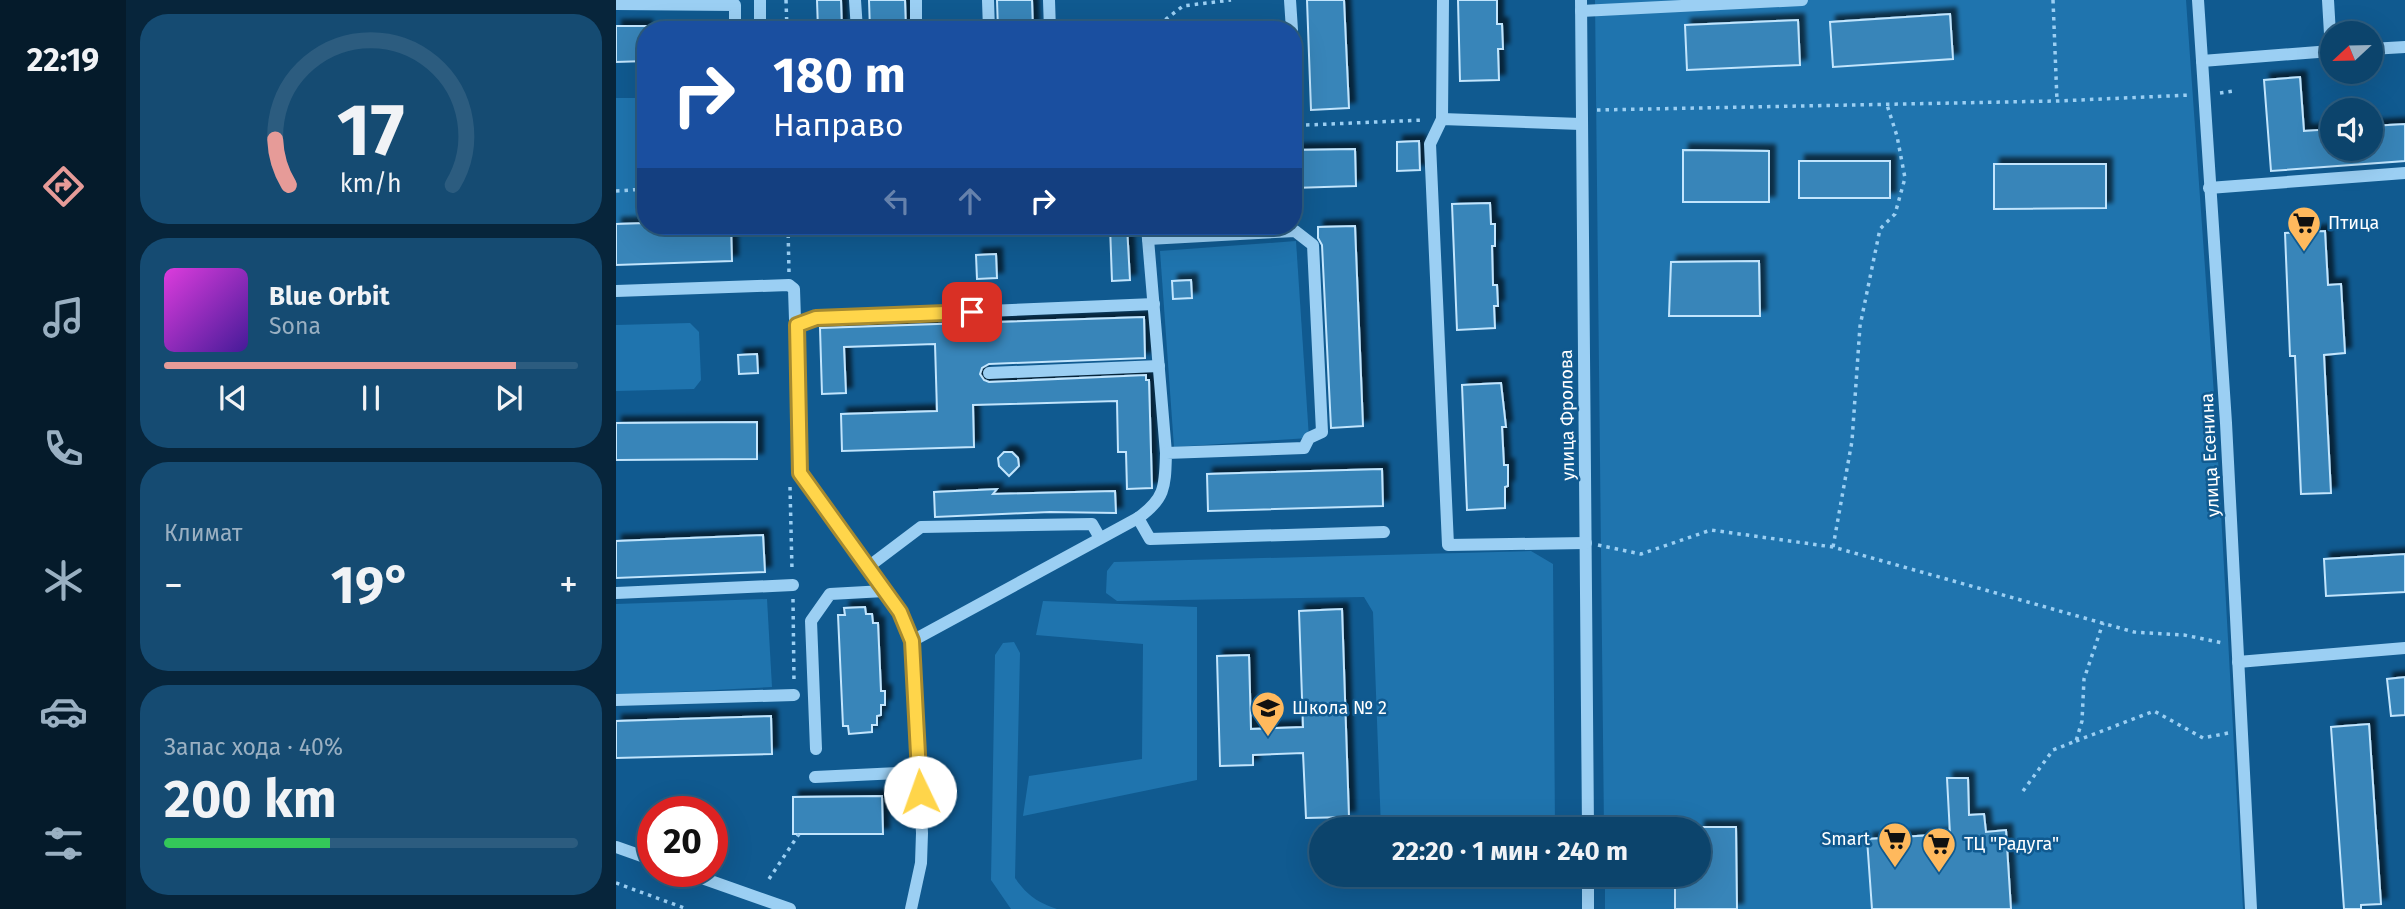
<!DOCTYPE html>
<html lang="ru">
<head>
<meta charset="utf-8">
<style>
	:root { --surface:#0c446c; --page:#154b72; --text:#f1f3f6; --muted:#9ab0c2; --line:#2c5c7f; --accent:#e69b98 }
	body { margin:0; font-family:"Fira Sans",sans-serif; background:var(--page); color:var(--text); height:100vh; display:flex; flex-direction:column; font-size:26px; white-space:nowrap }
	* { box-sizing:border-box; margin:0 }
	p { font-size:23px; color:var(--muted) }
	.icon { flex:none; width:38px; height:38px; fill:none; stroke:currentColor; stroke-width:2; stroke-linecap:round; stroke-linejoin:round }
	.map { position:relative; flex:1; overflow:hidden }
	.side { display:flex; flex-direction:column; gap:14px; padding:14px; background:#07253b; width:490px }
	.side>* { flex:none }
	.hud { position:absolute; left:21px; top:21px; width:665px; height:214px; border-radius:28px; box-shadow:0 7px 28px #0002,0 0 0 2px var(--line); background:#1a4fa0; color:#fff; overflow:hidden }
	.needle { width:46px; rotate:248deg }
	.buttons { position:absolute; left:1704px; top:21px; display:grid; gap:14px }
	.buttons a { display:grid; place-items:center; width:63px; height:63px; border-radius:50%; background:var(--surface); box-shadow:0 7px 28px #0002,0 0 0 2px var(--line); font-size:35px }
	.speed { position:absolute; left:21px; top:796px; display:flex; gap:14px; font-size:35px; font-weight:700; text-align:center }
	.speed>* { display:grid; place-content:center; width:91px; height:91px; border-radius:50%; background:var(--surface); box-shadow:0 7px 28px #0002,0 0 0 2px var(--line); line-height:1 }
	.speed .limit { border:10px solid #d22; background:#fff; color:#111 }
	.pin { position:absolute; display:grid; place-items:center; width:60px; height:60px; color:#fff; margin:-30px; border-radius:14px; box-shadow:0 4px 10px #0006 }
	.me { position:absolute; width:77px; margin:-38px; rotate:357deg; stroke-linejoin:round; filter:drop-shadow(0 0 5px #0008) }
	.turn { display:flex; align-items:center; gap:24px; height:147px; padding:0 21px; font-size:32px }
	.turn .icon { width:91px; height:91px; stroke-width:2.5 }
	.turn b { display:block; font-size:49px; line-height:60px }
	.lanes { display:flex; align-items:center; height:66px; padding:0 21px; background:#0003; justify-content:center; gap:35px; direction:ltr }
	.lanes .off { opacity:.35 }
	.big { font-size:52px; font-weight:700; line-height:1.1 }
	.side .widget { flex:1; display:flex; flex-direction:column; justify-content:center; gap:10px; min-width:0; padding:0 24px; border-radius:28px; background:var(--page) }
	.side .dial { align-items:center; gap:0 }
	.dial svg { height:182px; overflow:visible; fill:none; stroke:var(--line); stroke-width:7; stroke-linecap:round; text-anchor:middle }
	.dial text { fill:var(--text); stroke:none }
	.song { display:flex; align-items:center; gap:21px }
	.cover { width:84px; height:84px; border-radius:10px; background:linear-gradient(135deg,hsl(300 70% 55%),hsl(260 70% 35%)) }
	.played { height:7px; border-radius:4px; background:linear-gradient(90deg,var(--accent) 85%,var(--line) 85%) }
	.keys { display:flex; justify-content:space-around; direction:ltr }
	.heat { display:flex; justify-content:space-between; align-items:center; font-size:38px; direction:ltr }
	.charge { height:10px; border-radius:5px; background:linear-gradient(90deg,#34c759 40%,var(--line) 0) }
	.trip { position:absolute; left:693px; top:817px; width:402px; height:70px; border-radius:35px; background:var(--surface); box-shadow:0 7px 28px #0002,0 0 0 2px var(--line); font-weight:700; line-height:70px; text-align:center }
	main { display:flex; flex:1; min-height:0 }
	.tabs { display:flex; flex-direction:column; width:126px; justify-content:space-around; align-items:center; background:#051b2b; color:var(--muted) }
	.tabs .icon { width:49px; height:49px }
	.tabs .selected { color:var(--accent) }
	.tabs b { font-size:32px; color:var(--text) }
	.map>svg:first-child { display:block }
</style>
</head>
<body>
<main>
<nav class="tabs">
<b>22:19</b>
<svg class="icon selected" aria-label="directions" viewBox="0 0 24 24"><path d="M12 3l9 9-9 9-9-9zM9 14v-3h6M13 9l2 2-2 2"/></svg>
<svg class="icon" aria-label="music" viewBox="0 0 24 24"><path d="M9 18V5l10-2v13"/><circle cx="6" cy="18" r="3"/><circle cx="16" cy="16" r="3"/></svg>
<svg class="icon" aria-label="phone" viewBox="0 0 24 24"><path d="M5 4h4l2 5-3 2q2 4 5 5l2-3 5 2v4C11 20 4 13 5 4z"/></svg>
<svg class="icon" aria-label="climate" viewBox="0 0 24 24"><path d="M12 3v18M4 7l16 10M4 17L20 7"/></svg>
<svg class="icon" aria-label="car" viewBox="0 0 24 24"><path d="M5 17H2v-5l4-1 3-4h7l3 4 3 1v5h-3M9 17h6M6 11h13"/><circle cx="7" cy="17" r="2"/><circle cx="17" cy="17" r="2"/></svg>
<svg class="icon" aria-label="filters" viewBox="0 0 24 24"><path d="M4 7h16M4 17h16"/><circle cx="9" cy="7" r="2"/><circle cx="15" cy="17" r="2"/></svg>
</nav>
<section class="side">
<div class="widget dial"><svg viewBox="0 0 100 80">
<path d="M14 69A42 42 0 1 1 86 69"/>
<path d="M14 69A42 42 0 0 1 8 49" stroke="#e69b98"/>
<text x="50" y="56" font-size="32" font-weight="700">17</text>
<text x="50" y="72" font-size="11">km/h</text>
</svg></div>
<div class="widget">
<div class="song"><i class="cover"></i><div><b>Blue Orbit</b><p>Sona</p></div></div>
<div class="played"></div>
<div class="keys"><svg class="icon" aria-label="previous" viewBox="0 0 24 24"><path d="M18 5L8 12l10 7zM5 5v14"/></svg><svg class="icon" aria-label="pause" viewBox="0 0 24 24"><path d="M8 5v14M16 5v14"/></svg><svg class="icon" aria-label="next" viewBox="0 0 24 24"><path d="M6 5l10 7-10 7zM19 5v14"/></svg></div>
</div>
<div class="widget"><p>Климат</p>
<div class="heat"><a>−</a><b class="big">19°</b><a>+</a></div>
</div>
<div class="widget"><p>Запас хода · 40%</p><b class="big">200 km</b><div class="charge"></div></div>
</section>
<div class="map">
<svg width="1789" height="909" viewBox="0 0 1789 909">
	<defs>
		<filter id="shadow"><feDropShadow dx="6" dy="-6" stdDeviation="2" flood-color="#0009"/></filter>
	</defs>
	<rect width="100%" height="100%" fill="#105a90"/>
	<!-- green -->
	<g fill="#1f74ae">
		<path d="M979,0H1570L1600,423L1627,909H989V875H1083V830L988,829Z"/>
		<path d="M0,98H30V222L0,223Z"/>
		<path d="M680,241L693,438L558,447L544,251Z"/>
		<path d="M74,323L83,332L85,380L78,389L0,391V325Z"/>
		<path d="M915,551L937,564L939,829H765L757,612L748,597L501,601L490,593L491,571L498,562Z"/>
		<path d="M151,599L156,687L0,695V604Z"/>
		<path d="M427,601L581,607V780L407,816L413,776L526,759L527,644L420,635Z"/>
		<path d="M398,642L404,653L399,878C411,895 421,902 441,909H395L375,880L379,655L387,643Z"/>
	</g>
	<!-- building -->
	<g fill="#3885b9" stroke="#c2e5fd" stroke-width="2" filter="url(#shadow)">
		<path d="M201,0H225L226,30H202Z"/>
		<path d="M253,0H289L290,30H254Z"/>
		<path d="M381,0H416L417,30H382Z"/>
		<path d="M691,0H728L733,108L695,110Z"/>
		<path d="M842,0H881V24H886L887,49H882L883,80L844,81Z"/>
		<path d="M1334,14L1337,59L1217,67L1214,22Z"/>
		<path d="M1182,20L1184,65L1071,70L1069,25Z"/>
		<path d="M0,26H30V61L0,62Z"/>
		<path d="M1684,77L1688,131L1717,129V149H1755V126L1789,124V161L1655,171L1648,80Z"/>
		<path d="M803,141L804,170L781,171V142Z"/>
		<path d="M739,149L740,186L677,188V150Z"/>
		<path d="M1067,150L1153,151V202H1067Z"/>
		<rect x="1183" y="161" width="91" height="37"/>
		<path d="M1378,164H1490V208L1378,209Z"/>
		<path d="M874,203L875,224H879V246H876L877,285H881L882,306H878L879,328L841,330L836,204Z"/>
		<path d="M30,223V226H115L116,261L0,265V224Z"/>
		<path d="M494,226H511L514,280L496,281Z"/>
		<path d="M739,226L747,426L715,428L706,245L702,238V227Z"/>
		<path d="M1709,231L1712,285L1725,284L1729,353L1708,355L1715,493L1685,494L1679,356H1674L1669,233Z"/>
		<path d="M380,254L381,278L361,279L360,255Z"/>
		<path d="M1143,261L1144,316H1053L1055,262Z"/>
		<path d="M575,280L576,298L557,299L556,281Z"/>
		<path d="M528,317L529,358L373,364L366,368L364,374L368,380L373,382L530,375V380H533L536,488L511,489L510,452H502L501,401L357,405L358,447L226,451L225,414L321,411L319,344L228,347L230,393L206,394L204,328Z"/>
		<path d="M141,354L142,373L123,374L122,355Z"/>
		<path d="M885,383L890,427H886L888,465H892V486L889,487V508L851,510L846,385Z"/>
		<path d="M141,422V459L0,460V423Z"/>
		<path d="M388,452H396L402,458L403,466L393,476L383,466L382,458Z"/>
		<path d="M766,469L767,506L592,511L591,474Z"/>
		<path d="M381,489L377,494L499,491L500,513L434,512L319,517L318,492Z"/>
		<path d="M147,535L149,572L0,578V541Z"/>
		<path d="M1789,554V592L1710,596L1708,559Z"/>
		<path d="M249,607L250,614H256L257,623H262L265,691H269V705H265V715L261,716V725H256V732L233,734L232,726H227L222,615H229L228,608Z"/>
		<path d="M726,609L733,817L690,818L687,753L637,755V765L604,766L601,656L633,655L635,729L687,727L683,611Z"/>
		<path d="M1789,677V715L1775,716L1771,679Z"/>
		<path d="M155,716L156,754L0,758V721Z"/>
		<path d="M1753,724L1765,904L1745,905V909H1728L1715,727Z"/>
		<path d="M1331,778H1352L1353,815L1368,814L1370,832L1390,830L1395,909H1256L1251,839L1334,834Z"/>
		<path d="M266,796L267,834H177V797Z"/>
		<path d="M1083,827H1120L1121,909H1059V875H1083Z"/>
	</g>
	<g fill="none" stroke-linecap="round" stroke-linejoin="round">
		<!-- path -->
		<g stroke="#9bcff3" stroke-width="3.5" stroke-dasharray="3.5 5" stroke-linecap="butt">
			<path d="M170,0L171,30"/>
			<path d="M1437,0L1441,101"/>
			<path d="M536,30L567,6L615,0"/>
			<path d="M1604,93L1617,91"/>
			<path d="M981,110L1441,101L1575,95"/>
			<path d="M690,125L808,120"/>
			<path d="M0,191L30,189"/>
			<path d="M172,226L173,273"/>
			<path d="M174,487L176,570"/>
			<path d="M982,545L1025,554L1095,530L1217,547L1518,632L1568,635L1607,643"/>
			<path d="M1217,547L1236,441L1244,326L1264,229L1279,214L1289,178L1281,136L1271,105"/>
			<path d="M177,599L178,682"/>
			<path d="M1460,741L1538,711L1587,738L1612,733"/>
			<path d="M1407,791L1437,750L1460,741L1466,721L1468,679L1487,623"/>
			<path d="M153,879L183,834"/>
			<path d="M0,883L71,909"/>
		</g>
		<!-- minor -->
		<g stroke="#9bcff3" stroke-width="12">
			<path d="M239,0L241,30"/>
			<path d="M300,0V30"/>
			<path d="M372,0L373,30"/>
			<path d="M433,0L434,30"/>
			<path d="M674,0L676,30"/>
			<path d="M965,0L972,830"/>
			<path d="M1582,0L1610,423L1635,909"/>
			<path d="M0,4L119,5V30"/>
			<path d="M965,11L1186,0"/>
			<path d="M144,30V0"/>
			<path d="M677,46L681,112L677,117"/>
			<path d="M1755,49L1789,47"/>
			<path d="M1586,61L1715,51L1712,0"/>
			<path d="M826,119L827,0"/>
			<path d="M965,124L826,119L814,144L832,545L970,543"/>
			<path d="M1593,188L1789,173"/>
			<path d="M532,239L550,453"/>
			<path d="M0,291L173,285L178,289L184,473L268,591"/>
			<path d="M181,325L200,318L538,304"/>
			<path d="M373,373L543,366"/>
			<path d="M522,518L534,539L768,532"/>
			<path d="M252,567L305,527L476,524L484,538"/>
			<path d="M0,593L177,585"/>
			<path d="M296,641L522,518C550,498 549,486 550,453L688,448L693,438L706,432L697,245L679,231L532,239L531,226"/>
			<path d="M1622,662L1789,648"/>
			<path d="M0,700L178,695"/>
			<path d="M200,749L195,621L214,594L268,591L284,612L296,641L306,833L305,863L295,909"/>
			<path d="M199,777L303,772"/>
			<path d="M0,847L37,860"/>
			<path d="M69,872L174,909"/>
			<path d="M972,875V909"/>
		</g>
	</g>
	<g fill="none" stroke-linecap="round" stroke-linejoin="round">
		<!-- route casing -->
		<g stroke="#a68a30" stroke-width="18">
			<path id="route" d="M304,792L296,641L284,612L184,473L181,325L200,318L356,312"/>
		</g>
		<!-- route -->
		<use href="#route" stroke="#ffd54a" stroke-width="12"/>
	</g>
	<!-- icons -->
	<defs>
		<g id="supermarket-pin" transform="scale(1.75)"><path d="M0 17L-7.5 6A9.5 9.5 0 1 1 7.5 6Z" fill="#ffb95d" stroke="#105a90"/><path d="M-6-5.5h2.5l.6 2H6L4.5 2H-2.5L-4.4-4H-6ZM-1.5 3.2a1.3 1.3 0 1 0 .1 0ZM3 3.2a1.3 1.3 0 1 0 .1 0Z" fill="#111"/></g>
		<g id="school-pin" transform="scale(1.75)"><path d="M0 17L-7.5 6A9.5 9.5 0 1 1 7.5 6Z" fill="#ffb95d" stroke="#105a90"/><path d="M0-5L7-2L0 1L-7-2ZM-4 1L0 2.5L4 1V4Q0 6-4 4Z" fill="#111"/></g>
	</defs>
	<g fill-rule="evenodd">
		<use href="#supermarket-pin" x="1688" y="223"/>
		<use href="#school-pin" x="652" y="708"/>
		<use href="#supermarket-pin" x="1279" y="839"/>
		<use href="#supermarket-pin" x="1323" y="844"/>
	</g>
	<g text-anchor="middle" dominant-baseline="central" stroke-width="5" stroke-linejoin="round" paint-order="stroke">
		<!-- poi labels -->
		<g font-size="18" fill="#fff" stroke="#105a90" text-anchor="start">
			<text x="1712" y="223">Птица</text>
			<text x="676" y="708">Школа № 2</text>
			<text x="1254" y="839" text-anchor="end">Smart</text>
			<text x="1348" y="844">ТЦ "Радуга"</text>
		</g>
		<!-- street labels -->
		<g font-size="18" fill="#fff" stroke="#105a90">
			<text transform="translate(951 415) rotate(-91)">улица Фролова</text>
			<text transform="translate(1594 455) rotate(-93)">улица Есенина</text>
		</g>
	</g>
</svg>
<div class="buttons">
<a><svg class="needle" viewBox="-14 -14 28 28"><path d="M0-13l5 13h-10z" fill="#e53935"/><path d="M0 13l5-13h-10z" fill="#9ab0c2"/></svg></a>
<a><svg class="icon" aria-label="sound" viewBox="0 0 24 24"><path d="M4 9h4l5-4v14l-5-4H4zM17 9q2 3 0 6"/></svg></a>
</div>
<div class="speed"><div class="limit">20</div></div>
<div class="pin" style="left:356px;top:312px;background:#d93025"><svg class="icon" aria-label="arrive" viewBox="0 0 24 24"><path d="M6 21V4h12l-3 4 3 4H6"/></svg></div>
<svg class="me" style="left:304px;top:792px" viewBox="-20 -20 40 40"><circle r="19" fill="#fff"/><path d="M0-13L10 11 0 6-10 11z" fill="#ffd54a"/></svg>
<div class="trip">22:20 · 1 мин · 240 m</div>
<div class="hud">
<div class="turn"><svg class="icon" aria-label="right" viewBox="0 0 24 24"><path d="M7 20v-9h11M14 6l5 5-5 5"/></svg><div><b>180 m</b>Направо</div></div>
<div class="lanes"><svg class="icon off" aria-label="left" viewBox="0 0 24 24"><path d="M17 20v-9H6M10 6l-5 5 5 5"/></svg><svg class="icon off" aria-label="ahead" viewBox="0 0 24 24"><path d="M12 20V5M6 11l6-6 6 6"/></svg><svg class="icon" aria-label="right" viewBox="0 0 24 24"><path d="M7 20v-9h11M14 6l5 5-5 5"/></svg></div>
</div>
</div>
</main>
</body>
</html>
